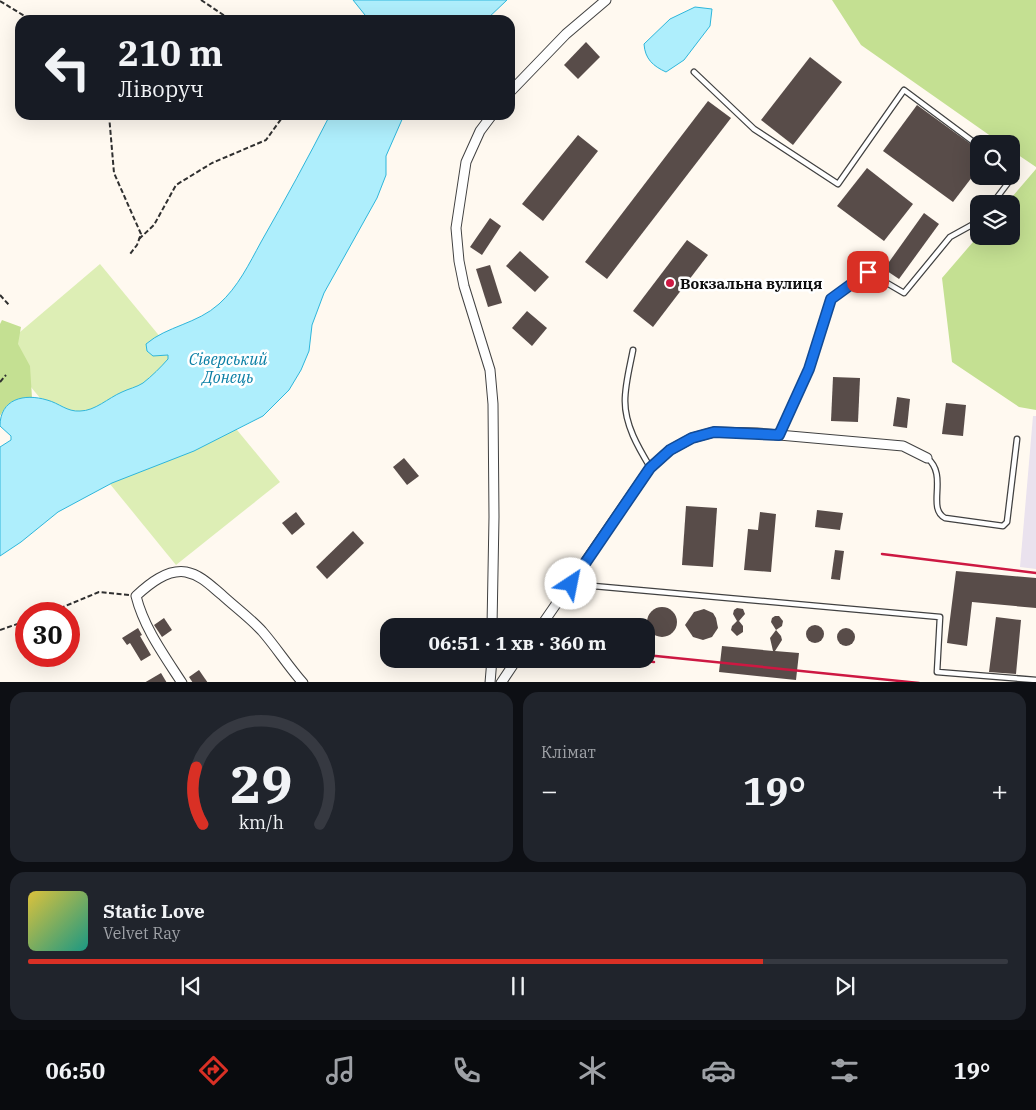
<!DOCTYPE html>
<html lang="uk">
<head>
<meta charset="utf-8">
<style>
	:root { --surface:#171b24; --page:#20242c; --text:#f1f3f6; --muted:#9ea1a6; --line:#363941; --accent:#d93025 }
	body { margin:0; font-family:"IBM Plex Serif",serif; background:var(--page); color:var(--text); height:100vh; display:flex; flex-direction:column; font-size:19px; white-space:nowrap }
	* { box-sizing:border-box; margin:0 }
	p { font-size:16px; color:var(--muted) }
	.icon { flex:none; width:28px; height:28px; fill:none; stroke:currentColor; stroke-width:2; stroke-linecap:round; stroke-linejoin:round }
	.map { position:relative; height:682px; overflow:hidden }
	.details { display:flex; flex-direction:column; gap:10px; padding:10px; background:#0d0f14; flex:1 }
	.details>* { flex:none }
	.top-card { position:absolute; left:15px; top:15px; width:500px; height:105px; border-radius:15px; box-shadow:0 5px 20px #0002; background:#171b24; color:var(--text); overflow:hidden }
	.tools { position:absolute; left:970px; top:135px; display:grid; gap:10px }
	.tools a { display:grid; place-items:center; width:50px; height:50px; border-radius:10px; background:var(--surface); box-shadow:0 5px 20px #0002; font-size:25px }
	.speed { position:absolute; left:15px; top:602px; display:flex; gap:10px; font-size:25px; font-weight:700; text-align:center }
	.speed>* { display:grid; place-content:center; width:65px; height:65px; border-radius:50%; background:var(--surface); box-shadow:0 5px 20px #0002; line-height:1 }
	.speed .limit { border:8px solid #d22; background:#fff; color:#111 }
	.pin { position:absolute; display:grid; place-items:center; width:42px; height:42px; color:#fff; margin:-21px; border-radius:10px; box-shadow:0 2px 8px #0006 }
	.me { position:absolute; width:55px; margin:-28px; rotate:34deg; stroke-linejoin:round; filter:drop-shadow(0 0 4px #0008) }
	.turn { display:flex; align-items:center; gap:18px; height:105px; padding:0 20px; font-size:22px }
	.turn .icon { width:65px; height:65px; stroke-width:2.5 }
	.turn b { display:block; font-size:35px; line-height:42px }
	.big { font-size:38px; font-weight:700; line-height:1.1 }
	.details .tile { flex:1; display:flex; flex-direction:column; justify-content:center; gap:8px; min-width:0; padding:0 18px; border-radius:15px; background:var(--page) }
	.details .dial { align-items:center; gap:0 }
	.dial svg { height:130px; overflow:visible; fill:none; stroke:var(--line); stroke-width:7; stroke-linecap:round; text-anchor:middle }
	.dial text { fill:var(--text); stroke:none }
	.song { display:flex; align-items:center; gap:15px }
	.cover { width:60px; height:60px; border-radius:8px; background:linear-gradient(135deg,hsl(50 70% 55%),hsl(170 70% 35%)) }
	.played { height:5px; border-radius:2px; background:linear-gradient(90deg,var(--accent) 75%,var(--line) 75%) }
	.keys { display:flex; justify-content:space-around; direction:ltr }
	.heat { display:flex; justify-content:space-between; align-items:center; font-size:28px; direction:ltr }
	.details .tiles { flex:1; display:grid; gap:10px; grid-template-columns:1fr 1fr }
	.tile:last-child { grid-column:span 2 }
	.trip { position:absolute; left:380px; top:618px; width:275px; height:50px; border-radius:15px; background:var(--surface); box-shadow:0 5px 20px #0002; font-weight:700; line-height:50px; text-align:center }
	.tab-bar { display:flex; height:80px; justify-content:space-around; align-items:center; background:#090b0e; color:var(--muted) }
	.tab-bar .icon { width:35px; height:35px }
	.tab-bar .on { color:var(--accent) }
	.tab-bar b { font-size:22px; color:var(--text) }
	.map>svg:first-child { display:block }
</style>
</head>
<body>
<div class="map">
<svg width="1036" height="683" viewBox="0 0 1036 683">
	<rect width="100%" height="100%" fill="#fff9f0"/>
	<!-- industrial -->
	<path fill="#eae2ee" d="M1033,416H1036V569L1020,567Z"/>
	<!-- green -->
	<path fill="#ddeeb5" d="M100,264L280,482L176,565L0,349Z"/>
	<!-- forest -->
	<g fill="#c4e092">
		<path d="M832,0H1036V167L1011,150V144H1002L861,45Z"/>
		<path d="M1036,169V410L1019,407L952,362L942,278L979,235L1011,236V204H1006Z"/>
		<path d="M2,320L21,327L18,344L30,366L32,398C14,399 9,400 0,416V324Z"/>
	</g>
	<!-- water -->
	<g fill="#aeeefc" stroke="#2eb6db">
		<path d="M353,0H507L486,20H369Z"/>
		<path d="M695,7L712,9L710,26L684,60L666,72C653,66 645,59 644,44L670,19Z"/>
		<path d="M330,115H404L386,156V175L377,198L324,293L312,325L309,351L301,370L289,390L263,416L194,451L112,483L84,498L58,512L21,542L0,556V447L11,440V436L0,426C0,399 24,393 47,400C59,403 67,412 80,411C95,411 108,398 122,392C128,389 137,387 143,383C152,376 161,367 168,359V355L153,356L147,351L146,344C167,326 197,324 219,304C238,287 249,264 261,242C285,200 308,158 330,115Z"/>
	</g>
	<!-- building -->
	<g fill="#584c49">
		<path d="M586,42L600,57L578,79L564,65Z"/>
		<path d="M810,57L842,82L793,145L761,120Z"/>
		<path d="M708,101L731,118L607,279L585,262Z"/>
		<path d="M917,105L979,150V168L953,202L883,151Z"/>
		<path d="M578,135L598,151L543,221L522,204Z"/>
		<path d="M867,168L913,204L884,241L837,206Z"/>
		<path d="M924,213L939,224L899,279L884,269Z"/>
		<path d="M490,218L501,226L482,255L470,247Z"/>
		<path d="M687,240L708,255L653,327L633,311Z"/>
		<path d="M520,251L549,277L535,292L506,266Z"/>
		<path d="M490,265L502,303L488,307L476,269Z"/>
		<path d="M527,311L547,328L532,346L512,328Z"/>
		<path d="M833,377L860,378L858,422L831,421Z"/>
		<path d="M897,397L910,399L907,428L893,426Z"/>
		<path d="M946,403L966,405L963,436L942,434Z"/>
		<path d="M404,458L419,476L407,485L393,467Z"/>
		<path d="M686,506L717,508L713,567L682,565Z"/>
		<path d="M817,510L843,513L840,530L815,527Z"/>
		<path d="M296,512L305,524L292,535L282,523Z"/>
		<path d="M760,512L776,514L771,572L744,570L748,529L758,530Z"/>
		<path d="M353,531L364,543L327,579L316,567Z"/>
		<path d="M835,550L844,551L840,580L831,579Z"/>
		<path d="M956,571L1036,578V608L972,602L967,646L947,643Z"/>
		<circle cx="662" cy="622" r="15"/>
		<path d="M737,608L743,609L745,614L739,621L743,626V632L737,636L731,630L732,626L737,621L733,614L734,610Z"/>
		<path d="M704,609L713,613L716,618L718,628L712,637L703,640L693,637L685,625L694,612Z"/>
		<path d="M775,616H779L783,621L782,626L776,630L771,622L772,618Z"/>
		<path d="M996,617L1021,620L1016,674L989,672Z"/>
		<path d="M164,618L172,630L162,637L154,625Z"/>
		<circle cx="815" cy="634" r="9"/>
		<path d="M138,628L142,635L140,636L151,655L141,661L130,643L127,645L122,638Z"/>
		<circle cx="846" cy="637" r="9"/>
		<path d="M776,630L781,636L782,640L775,651L799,653L796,680L719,672L722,646L773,651L770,638Z"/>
		<path d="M199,670L208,683H193L189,677Z"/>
		<path d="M161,673L167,683H144Z"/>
	</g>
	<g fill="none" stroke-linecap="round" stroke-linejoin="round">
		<!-- service casing -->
		<g stroke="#414141" stroke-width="7">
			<g id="service">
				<path d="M694,72L754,129L838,184L904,90L979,146"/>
				<path d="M992,204L1011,179L1010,176"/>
				<path d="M633,350C630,366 625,384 625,401C625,425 638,447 650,467"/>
				<path d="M779,435L809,369L831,299L868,272L904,293L950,237L979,221"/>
				<path d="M927,458C949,475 926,508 945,518L1003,526L1007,522L1017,439"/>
				<path d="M571,584L940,617L937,672L1036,680"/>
			</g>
		</g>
		<!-- minor casing -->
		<g stroke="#414141" stroke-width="11">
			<g id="minor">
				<path d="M510,92L566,34L606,0"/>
				<path d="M492,626L494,517L493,404L490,370L464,286L459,261L456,228L466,162L480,131L492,115"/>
				<path d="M541,626L650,468L670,450L692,438L714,432L757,433L903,446L927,458"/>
				<path d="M182,683C164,655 144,628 136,596C149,584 167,569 186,572C201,575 211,586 222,595C235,607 250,618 262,631C276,647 288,666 303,683"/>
				<path d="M490,683L492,659"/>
				<path d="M501,683L517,659"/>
			</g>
		</g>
		<!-- path -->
		<g stroke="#303030" stroke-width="2" stroke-dasharray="5 2.5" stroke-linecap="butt">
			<path d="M201,0L231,20"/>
			<path d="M0,1L31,20"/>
			<path d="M109,115L114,173L141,234L137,245L130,254"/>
			<path d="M139,239L154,225L176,185L212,163L266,140L284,115"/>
			<path d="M0,295L9,305"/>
			<path d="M0,382L6,375"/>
			<path d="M46,614L99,592L129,595"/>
			<path d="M0,630L26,621"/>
		</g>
		<!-- service -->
		<use href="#service" stroke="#fff" stroke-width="4.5"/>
		<!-- minor -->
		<use href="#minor" stroke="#fff" stroke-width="9"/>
		<!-- rail -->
		<g stroke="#cd1842" stroke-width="2.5">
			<path d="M882,554L1036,573"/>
			<path d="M646,655L919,683"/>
			<path d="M627,659L654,662"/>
		</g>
	</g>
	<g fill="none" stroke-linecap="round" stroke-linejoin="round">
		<!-- route casing -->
		<g stroke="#114b97" stroke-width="12">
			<path id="route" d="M571,584L650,468L670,450L692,438L714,432L779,435L809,369L831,299L868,272"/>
		</g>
		<!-- route -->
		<use href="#route" stroke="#1a73e8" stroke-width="9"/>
	</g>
	<!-- markers -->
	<circle fill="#cd1842" stroke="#fff" stroke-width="2" cx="670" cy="283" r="5"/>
	<g text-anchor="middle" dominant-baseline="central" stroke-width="5" stroke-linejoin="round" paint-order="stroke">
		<!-- poi labels -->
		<g font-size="15" font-weight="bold" fill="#0e0e0e" stroke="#fff" text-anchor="start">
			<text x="680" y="283">Вокзальна вулиця</text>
		</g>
		<!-- water labels -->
		<g font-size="16" font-style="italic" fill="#0a7fa5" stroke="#fff">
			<text x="228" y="359">Сіверський<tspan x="228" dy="18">Донець</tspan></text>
		</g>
	</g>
</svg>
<div class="tools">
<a><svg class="icon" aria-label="search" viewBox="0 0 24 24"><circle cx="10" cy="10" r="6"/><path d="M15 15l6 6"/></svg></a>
<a><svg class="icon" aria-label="layers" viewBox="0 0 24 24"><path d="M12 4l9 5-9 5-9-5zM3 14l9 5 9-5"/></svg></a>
</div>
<div class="speed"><div class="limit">30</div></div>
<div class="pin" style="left:868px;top:272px;background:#d93025"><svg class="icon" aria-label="arrive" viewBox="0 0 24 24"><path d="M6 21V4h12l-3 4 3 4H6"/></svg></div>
<svg class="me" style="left:571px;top:584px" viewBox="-20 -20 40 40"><circle r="19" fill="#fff"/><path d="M0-13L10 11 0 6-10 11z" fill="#1a73e8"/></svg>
<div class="trip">06:51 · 1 хв · 360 m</div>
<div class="top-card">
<div class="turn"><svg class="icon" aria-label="left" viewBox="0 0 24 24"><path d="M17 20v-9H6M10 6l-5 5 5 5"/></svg><div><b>210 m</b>Ліворуч</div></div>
</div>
</div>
<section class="details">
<div class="tiles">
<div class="tile dial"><svg viewBox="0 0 100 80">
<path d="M14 69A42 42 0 1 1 86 69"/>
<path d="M14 69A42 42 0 0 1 10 34" stroke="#d93025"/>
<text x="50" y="56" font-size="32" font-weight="700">29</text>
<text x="50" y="72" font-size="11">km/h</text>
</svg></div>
<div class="tile"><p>Клімат</p>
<div class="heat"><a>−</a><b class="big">19°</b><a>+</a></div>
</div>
<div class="tile">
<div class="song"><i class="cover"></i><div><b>Static Love</b><p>Velvet Ray</p></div></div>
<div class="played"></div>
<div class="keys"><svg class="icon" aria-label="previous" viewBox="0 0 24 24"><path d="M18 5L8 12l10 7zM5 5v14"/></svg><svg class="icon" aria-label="pause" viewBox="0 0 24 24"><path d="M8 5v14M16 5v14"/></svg><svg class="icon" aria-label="next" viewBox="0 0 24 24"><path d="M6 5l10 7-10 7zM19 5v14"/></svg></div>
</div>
</div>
</section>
<nav class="tab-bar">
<b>06:50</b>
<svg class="icon on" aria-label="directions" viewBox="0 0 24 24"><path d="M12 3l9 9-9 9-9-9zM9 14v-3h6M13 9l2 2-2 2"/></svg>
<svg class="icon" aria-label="music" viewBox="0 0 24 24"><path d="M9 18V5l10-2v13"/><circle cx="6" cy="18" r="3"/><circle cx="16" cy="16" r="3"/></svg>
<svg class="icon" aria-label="phone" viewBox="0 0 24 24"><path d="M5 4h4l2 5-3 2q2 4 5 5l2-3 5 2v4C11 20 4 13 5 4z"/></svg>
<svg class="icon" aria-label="climate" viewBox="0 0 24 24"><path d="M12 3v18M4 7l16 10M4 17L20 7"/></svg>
<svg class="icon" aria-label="car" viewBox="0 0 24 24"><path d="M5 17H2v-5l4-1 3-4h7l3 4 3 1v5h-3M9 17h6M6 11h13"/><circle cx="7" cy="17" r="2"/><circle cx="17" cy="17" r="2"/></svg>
<svg class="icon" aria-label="filters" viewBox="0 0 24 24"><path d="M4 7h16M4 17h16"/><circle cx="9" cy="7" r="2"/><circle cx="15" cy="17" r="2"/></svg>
<b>19°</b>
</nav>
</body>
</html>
